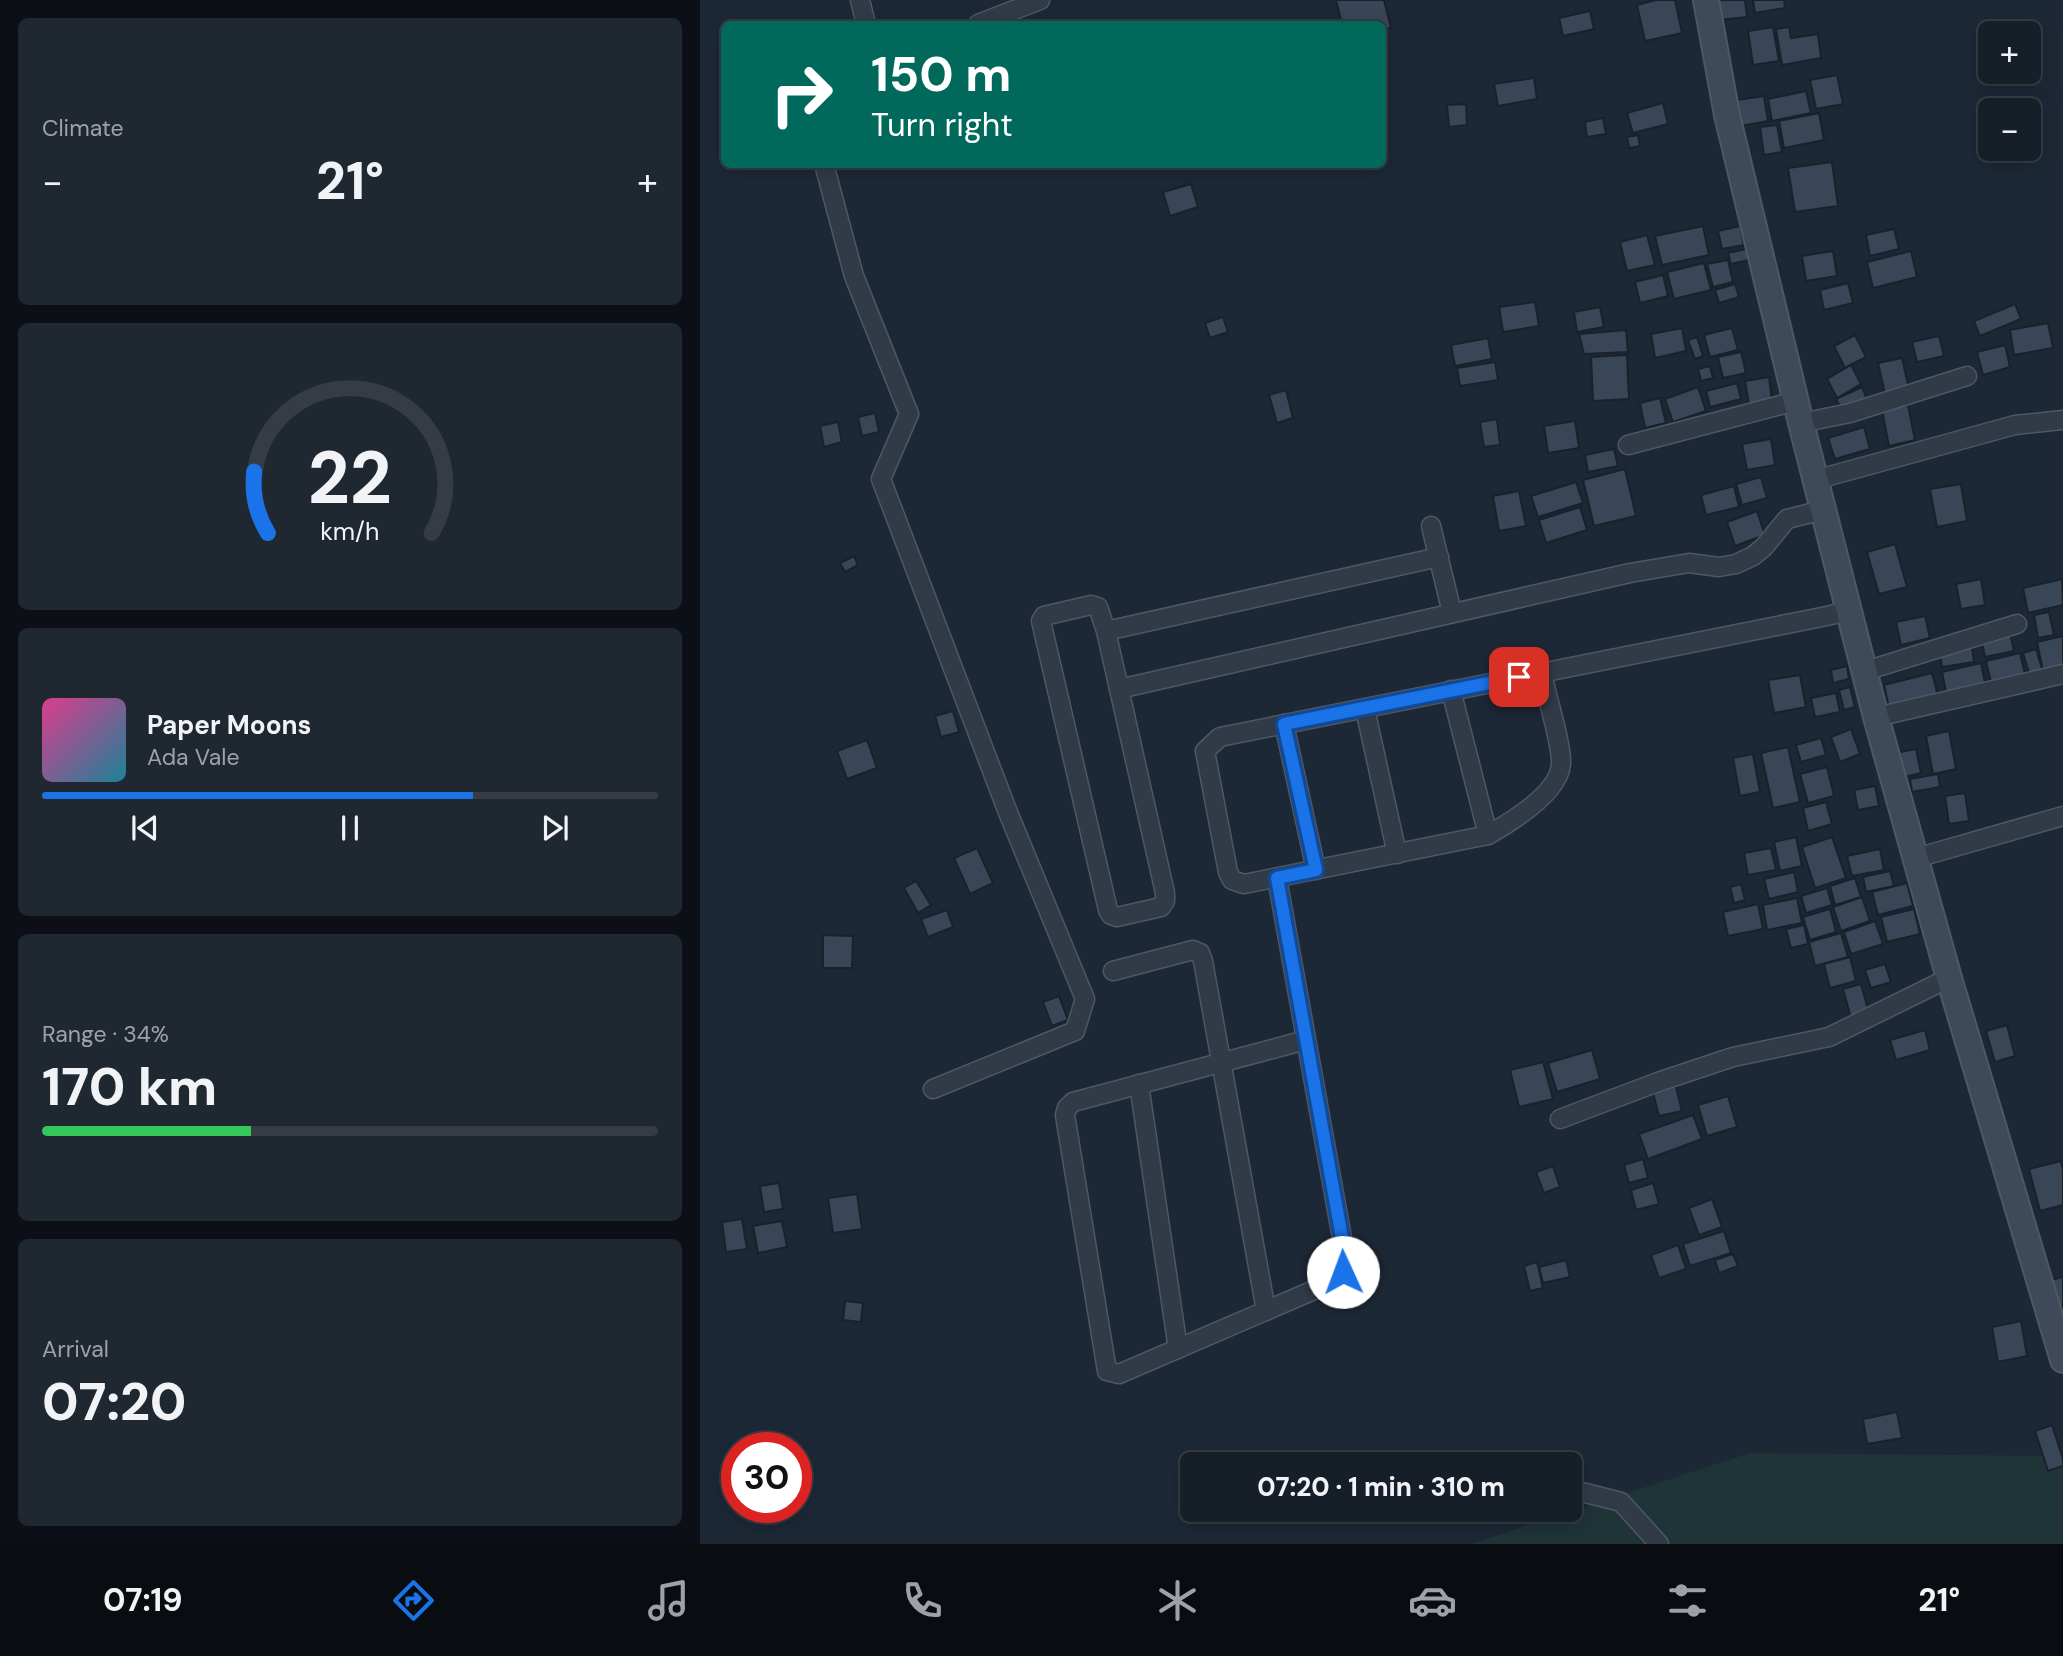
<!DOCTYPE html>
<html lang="en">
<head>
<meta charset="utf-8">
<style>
	:root { --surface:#161e28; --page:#1f2730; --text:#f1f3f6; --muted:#9ea2a8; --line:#353c45; --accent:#1a73e8 }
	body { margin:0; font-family:"DM Sans",sans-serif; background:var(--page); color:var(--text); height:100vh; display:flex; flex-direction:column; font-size:26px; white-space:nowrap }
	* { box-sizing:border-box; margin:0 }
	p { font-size:23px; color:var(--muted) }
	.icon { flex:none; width:38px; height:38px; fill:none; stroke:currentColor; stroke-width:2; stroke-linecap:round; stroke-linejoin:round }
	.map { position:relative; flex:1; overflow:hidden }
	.sheet { display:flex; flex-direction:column; gap:18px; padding:18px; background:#0c1016; width:700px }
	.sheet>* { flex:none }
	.banner { position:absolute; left:21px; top:21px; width:665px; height:147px; border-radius:10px; box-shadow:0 4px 18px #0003,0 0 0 2px var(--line); background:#00695c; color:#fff; overflow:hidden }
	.controls { position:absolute; left:1278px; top:21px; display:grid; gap:14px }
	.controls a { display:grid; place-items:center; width:63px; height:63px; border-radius:10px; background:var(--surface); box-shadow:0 4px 18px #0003,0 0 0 2px var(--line); font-size:35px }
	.speed { position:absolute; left:21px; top:1432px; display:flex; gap:14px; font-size:35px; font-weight:700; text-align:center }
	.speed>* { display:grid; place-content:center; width:91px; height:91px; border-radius:50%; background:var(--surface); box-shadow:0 4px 18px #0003,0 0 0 2px var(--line); line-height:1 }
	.speed .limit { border:10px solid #d22; background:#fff; color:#111 }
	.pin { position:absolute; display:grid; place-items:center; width:60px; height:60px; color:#fff; margin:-30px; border-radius:14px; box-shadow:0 4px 10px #0006 }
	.me { position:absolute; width:77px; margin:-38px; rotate:358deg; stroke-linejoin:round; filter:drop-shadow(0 0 5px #0008) }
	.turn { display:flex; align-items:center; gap:24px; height:147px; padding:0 35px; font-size:32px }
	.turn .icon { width:91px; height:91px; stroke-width:2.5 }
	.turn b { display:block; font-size:49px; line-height:60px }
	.big { font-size:52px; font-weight:800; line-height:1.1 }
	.sheet .card { flex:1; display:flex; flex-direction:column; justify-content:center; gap:10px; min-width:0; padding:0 24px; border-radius:10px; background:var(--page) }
	.sheet .dial { align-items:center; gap:0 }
	.dial svg { height:182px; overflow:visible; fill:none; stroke:var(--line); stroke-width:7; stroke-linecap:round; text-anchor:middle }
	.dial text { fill:var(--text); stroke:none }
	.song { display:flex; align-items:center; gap:21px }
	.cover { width:84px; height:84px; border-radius:10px; background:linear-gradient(135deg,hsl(330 70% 55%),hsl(190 70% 35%)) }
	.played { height:7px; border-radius:4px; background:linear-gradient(90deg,var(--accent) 70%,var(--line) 70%) }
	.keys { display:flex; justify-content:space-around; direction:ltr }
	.heat { display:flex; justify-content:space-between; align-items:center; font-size:38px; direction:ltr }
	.charge { height:10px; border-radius:5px; background:linear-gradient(90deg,#34c759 34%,var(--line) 0) }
	.trip { position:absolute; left:480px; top:1452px; width:402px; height:70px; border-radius:10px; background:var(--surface); box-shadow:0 4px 18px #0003,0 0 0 2px var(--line); font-weight:800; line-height:70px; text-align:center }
	.dock { display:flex; height:112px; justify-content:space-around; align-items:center; background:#090c10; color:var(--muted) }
	.dock .icon { width:49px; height:49px }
	.dock .current { color:var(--accent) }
	.dock b { font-size:32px; color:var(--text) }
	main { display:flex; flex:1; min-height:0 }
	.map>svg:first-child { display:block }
</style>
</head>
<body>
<main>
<section class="sheet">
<div class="card"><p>Climate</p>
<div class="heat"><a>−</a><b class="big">21°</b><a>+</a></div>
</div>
<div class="card dial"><svg viewBox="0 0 100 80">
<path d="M14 69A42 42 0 1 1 86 69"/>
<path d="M14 69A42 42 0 0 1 8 42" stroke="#1a73e8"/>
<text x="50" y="56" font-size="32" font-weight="700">22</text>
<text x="50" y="72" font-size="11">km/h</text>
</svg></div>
<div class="card">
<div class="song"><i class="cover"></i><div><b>Paper Moons</b><p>Ada Vale</p></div></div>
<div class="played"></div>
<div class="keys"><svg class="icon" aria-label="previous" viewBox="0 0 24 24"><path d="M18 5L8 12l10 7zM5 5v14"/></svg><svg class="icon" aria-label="pause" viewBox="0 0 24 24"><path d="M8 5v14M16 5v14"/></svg><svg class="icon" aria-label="next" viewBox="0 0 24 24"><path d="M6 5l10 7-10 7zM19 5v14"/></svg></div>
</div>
<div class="card"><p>Range · 34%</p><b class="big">170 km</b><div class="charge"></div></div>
<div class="card"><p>Arrival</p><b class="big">07:20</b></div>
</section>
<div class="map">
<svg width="1363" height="1544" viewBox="0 0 1363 1544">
	<rect width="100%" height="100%" fill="#1d2836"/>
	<!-- green -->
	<path fill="#1f3437" d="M1050,1453L1363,1456V1544H771Z"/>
	<!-- building -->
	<g fill="#394657" stroke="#19212d" stroke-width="2">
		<path d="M636,0H684L691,28L682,30V24H642Z"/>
		<path d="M956,0H975L982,33L945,41L937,5Z"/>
		<path d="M1016,0H1045L1047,17L1018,20Z"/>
		<path d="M1053,0H1084L1085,8L1055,13Z"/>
		<path d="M890,11L894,29L863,36L859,18Z"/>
		<path d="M1073,27L1079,61L1053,65L1048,31Z"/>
		<path d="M1089,27L1091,38L1118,34L1121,58L1082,65L1076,29Z"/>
		<path d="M1137,75L1143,104L1116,109L1110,80Z"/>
		<path d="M834,78L837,99L798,106L794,84Z"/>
		<path d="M1106,91L1111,113L1072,121L1068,99Z"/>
		<path d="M1064,96L1068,121L1041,126L1037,100Z"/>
		<path d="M963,103L968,124L933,133L927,113Z"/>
		<path d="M766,104L767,125L749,127L747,105Z"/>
		<path d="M1119,113L1124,140L1084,148L1079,121Z"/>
		<path d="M903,118L906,134L887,137L885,122Z"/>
		<path d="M1077,125L1082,152L1064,155L1060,127Z"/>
		<path d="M938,135L940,146L929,148L927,137Z"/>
		<path d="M1132,162L1138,206L1095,212L1088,168Z"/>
		<path d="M491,184L498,207L470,216L463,192Z"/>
		<path d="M1003,226L1009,255L962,265L955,236Z"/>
		<path d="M1040,226L1044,245L1022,249L1018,231Z"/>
		<path d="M1194,229L1199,249L1170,256L1166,235Z"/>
		<path d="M947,235L955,265L927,271L920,242Z"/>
		<path d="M1046,249L1049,260L1031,264L1028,253Z"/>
		<path d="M1133,251L1137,276L1106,281L1102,256Z"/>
		<path d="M1211,251L1217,277L1173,288L1167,262Z"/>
		<path d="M1028,260L1033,282L1013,287L1007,264Z"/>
		<path d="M1004,263L1011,290L974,299L967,272Z"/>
		<path d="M963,275L968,296L940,303L935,282Z"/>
		<path d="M1148,283L1153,303L1124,310L1120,290Z"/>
		<path d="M1035,284L1039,297L1019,303L1015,290Z"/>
		<path d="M835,302L839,326L803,332L799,307Z"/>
		<path d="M1315,304L1321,319L1280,336L1274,321Z"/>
		<path d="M900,307L904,327L877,332L874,312Z"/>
		<path d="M523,317L528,332L510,338L505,323Z"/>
		<path d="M1348,323L1353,348L1314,355L1310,330Z"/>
		<path d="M982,328L986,351L955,358L951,334Z"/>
		<path d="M1032,328L1038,350L1010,357L1004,335Z"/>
		<path d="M926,330L928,352L884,354L879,334Z"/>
		<path d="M1155,335L1166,357L1145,368L1134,346Z"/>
		<path d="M1239,336L1244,356L1217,362L1212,342Z"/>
		<path d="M997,337L1003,356L995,359L988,340Z"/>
		<path d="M788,338L792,359L755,366L751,345Z"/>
		<path d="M1305,345L1310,367L1283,375L1277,352Z"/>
		<path d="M1041,352L1046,373L1023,378L1018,357Z"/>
		<path d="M927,355L929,399L893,401L891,357Z"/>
		<path d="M1202,358L1209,389L1185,394L1178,363Z"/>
		<path d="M795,362L798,380L760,386L757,368Z"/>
		<path d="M1151,365L1161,384L1137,398L1127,379Z"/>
		<path d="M1010,366L1013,378L1001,381L998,369Z"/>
		<path d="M1069,377L1072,401L1049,405L1045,381Z"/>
		<path d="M1037,383L1041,399L1010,407L1006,391Z"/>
		<path d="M998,387L1006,411L973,422L965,399Z"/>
		<path d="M1162,387L1167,399L1142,411L1136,399Z"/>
		<path d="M586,390L593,418L577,423L569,395Z"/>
		<path d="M960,398L966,423L945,428L940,403Z"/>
		<path d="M1208,405L1215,440L1189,446L1182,410Z"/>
		<path d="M175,413L179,432L162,436L158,417Z"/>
		<path d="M797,419L800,445L784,447L780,422Z"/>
		<path d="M875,421L879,448L848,453L844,426Z"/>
		<path d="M138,422L142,442L124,447L120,426Z"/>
		<path d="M1164,427L1170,449L1135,459L1128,438Z"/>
		<path d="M1071,439L1075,465L1047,470L1042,444Z"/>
		<path d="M914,449L918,466L888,472L885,455Z"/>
		<path d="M925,469L936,516L894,526L883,480Z"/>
		<path d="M1061,477L1067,498L1042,505L1036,484Z"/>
		<path d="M876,482L883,503L838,517L831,496Z"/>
		<path d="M1261,484L1267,521L1237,527L1230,489Z"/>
		<path d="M1034,486L1039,507L1006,515L1001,495Z"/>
		<path d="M819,491L826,526L799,531L793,496Z"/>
		<path d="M880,507L887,530L846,543L839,520Z"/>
		<path d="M1057,511L1065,535L1035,546L1027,522Z"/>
		<path d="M1195,544L1207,587L1179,594L1167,552Z"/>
		<path d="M154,556L158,565L145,572L140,563Z"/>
		<path d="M1281,579L1285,605L1261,609L1256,584Z"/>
		<path d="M1362,579L1363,605L1328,613L1323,588Z"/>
		<path d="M1349,612L1354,635L1338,638L1334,615Z"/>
		<path d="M1225,616L1230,638L1201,645L1196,622Z"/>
		<path d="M1310,632L1314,651L1285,657L1281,638Z"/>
		<path d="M1363,636V667L1343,671L1337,642Z"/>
		<path d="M1272,647L1274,662L1242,667L1240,652Z"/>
		<path d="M1336,649L1344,675L1331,679L1323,653Z"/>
		<path d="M1320,653L1326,679L1292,687L1286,661Z"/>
		<path d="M1281,663L1286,688L1247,697L1242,672Z"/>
		<path d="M1147,666L1149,679L1133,683L1131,670Z"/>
		<path d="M1232,673L1238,696L1189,708L1184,685Z"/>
		<path d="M1100,675L1106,707L1074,713L1068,680Z"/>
		<path d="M1150,687L1155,707L1144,710L1139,690Z"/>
		<path d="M1136,693L1140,712L1115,717L1111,698Z"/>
		<path d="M253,711L259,732L241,737L235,716Z"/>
		<path d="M1151,729L1160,754L1140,762L1131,737Z"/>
		<path d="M1249,731L1256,769L1233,774L1226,736Z"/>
		<path d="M1121,738L1126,755L1101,762L1096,745Z"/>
		<path d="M167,740L177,768L147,779L137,751Z"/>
		<path d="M1088,747L1100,802L1073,808L1061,753Z"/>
		<path d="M1216,749L1221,773L1200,778L1195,753Z"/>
		<path d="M1053,754L1060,792L1040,796L1033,758Z"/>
		<path d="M1127,767L1134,796L1108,803L1100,774Z"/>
		<path d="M1238,774L1240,787L1212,792L1210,779Z"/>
		<path d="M1175,786L1179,806L1158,810L1154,790Z"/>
		<path d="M1265,793L1269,821L1249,824L1245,796Z"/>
		<path d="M1126,802L1132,824L1108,831L1103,808Z"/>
		<path d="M1096,837L1102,866L1080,871L1074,842Z"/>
		<path d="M1132,837L1146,878L1115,888L1102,847Z"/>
		<path d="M277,848L293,883L270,894L254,858Z"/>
		<path d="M1071,848L1076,870L1048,875L1044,853Z"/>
		<path d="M1180,849L1184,870L1152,876L1147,856Z"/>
		<path d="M1190,871L1194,886L1166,892L1163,877Z"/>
		<path d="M1094,872L1098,892L1069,899L1064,879Z"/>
		<path d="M1155,878L1161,897L1135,905L1130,886Z"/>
		<path d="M216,881L231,905L218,913L204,888Z"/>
		<path d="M1207,883L1213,906L1178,915L1172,892Z"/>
		<path d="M1041,884L1045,900L1034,903L1030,887Z"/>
		<path d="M1127,888L1132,905L1106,913L1101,896Z"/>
		<path d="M1162,897L1170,921L1141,931L1133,907Z"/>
		<path d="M1097,898L1102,923L1067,930L1063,905Z"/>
		<path d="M1058,904L1063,929L1028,936L1023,912Z"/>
		<path d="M1130,909L1136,932L1110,940L1103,917Z"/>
		<path d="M1214,909L1220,934L1187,942L1181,917Z"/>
		<path d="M247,910L253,927L228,937L221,919Z"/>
		<path d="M1175,921L1183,944L1151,954L1144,932Z"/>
		<path d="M1104,925L1108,944L1091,948L1086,929Z"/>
		<path d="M1141,933L1148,957L1115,966L1109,942Z"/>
		<path d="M123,935L153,936L152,968H123Z"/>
		<path d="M1150,957L1156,981L1130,988L1124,964Z"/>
		<path d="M1185,964L1191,982L1171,988L1165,970Z"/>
		<path d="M1161,984L1169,1013L1151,1018L1143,989Z"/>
		<path d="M359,996L368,1020L352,1026L343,1002Z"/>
		<path d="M1307,1025L1315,1056L1295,1062L1286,1031Z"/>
		<path d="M1225,1030L1230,1050L1196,1060L1190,1040Z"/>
		<path d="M892,1050L900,1079L857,1092L848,1063Z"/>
		<path d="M843,1062L853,1099L819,1107L810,1070Z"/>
		<path d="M975,1083L982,1111L959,1116L952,1089Z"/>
		<path d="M1028,1096L1037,1127L1007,1136L998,1105Z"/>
		<path d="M993,1115L1002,1139L948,1159L939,1134Z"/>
		<path d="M943,1159L948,1178L929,1183L924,1165Z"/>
		<path d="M1361,1161L1363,1170V1205L1340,1211L1329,1169Z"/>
		<path d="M853,1166L860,1187L844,1193L836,1172Z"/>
		<path d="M79,1183L83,1209L64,1212L60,1186Z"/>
		<path d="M953,1183L959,1204L936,1210L931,1190Z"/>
		<path d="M157,1194L162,1229L133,1233L128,1198Z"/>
		<path d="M1012,1199L1022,1227L999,1235L989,1208Z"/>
		<path d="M42,1219L47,1249L26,1252L22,1222Z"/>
		<path d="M82,1221L87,1247L58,1253L53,1226Z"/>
		<path d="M1024,1231L1031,1253L990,1266L983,1244Z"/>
		<path d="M978,1245L986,1269L959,1278L951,1255Z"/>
		<path d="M1033,1254L1038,1266L1019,1273L1015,1260Z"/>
		<path d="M866,1260L870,1277L843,1283L839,1267Z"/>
		<path d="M837,1262L843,1288L830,1291L824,1266Z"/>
		<path d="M1363,1277V1307L1351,1309L1346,1281Z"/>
		<path d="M145,1301L163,1303L161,1322L143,1320Z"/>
		<path d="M1321,1321L1327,1356L1298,1362L1292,1327Z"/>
		<path d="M1197,1412L1202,1438L1167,1444L1163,1419Z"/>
		<path d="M1352,1425L1363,1459V1466L1348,1471L1335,1431Z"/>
	</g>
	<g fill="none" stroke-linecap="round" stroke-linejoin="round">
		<!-- street casing -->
		<g stroke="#4e5765" stroke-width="21">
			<g id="street">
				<path d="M160,0L166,24"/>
				<path d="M278,24L340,0"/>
				<path d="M124,164L154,276L209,414L181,479L307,810L385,999L375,1031L233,1089"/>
				<path d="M1101,423L1150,413L1267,376"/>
				<path d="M928,445L1096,401"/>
				<path d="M1115,480L1315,425L1363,420"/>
				<path d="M731,526L752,613"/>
				<path d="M406,631L398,607L391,605L344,616L341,621L408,910L411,915L417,917L461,907L465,901V893L406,631L739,557"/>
				<path d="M1165,671L1317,624"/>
				<path d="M842,672C846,696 862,743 861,764C859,793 811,822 788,835L544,884L532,880L528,872L505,751L520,737C720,696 921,657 1122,617L1149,611"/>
				<path d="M419,689L930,573L989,563L1019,567L1036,564L1053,556L1064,547L1087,519L1123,510"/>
				<path d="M751,690L788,835"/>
				<path d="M665,709L697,854"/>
				<path d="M1176,717L1363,674"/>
				<path d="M584,724L616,870"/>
				<path d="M1216,858L1363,816"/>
				<path d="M577,878L646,1260L643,1272L635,1281L419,1374L407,1371L365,1115L367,1108L373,1102L606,1040"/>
				<path d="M413,971L493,950L500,953L503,961L566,1311"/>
				<path d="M439,1084L478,1349"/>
				<path d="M860,1119L958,1082L1033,1057L1129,1037L1249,978"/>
				<path d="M870,1489L921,1502L959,1544"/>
			</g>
		</g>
		<!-- secondary casing -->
		<g stroke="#4e5765" stroke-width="28">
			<path id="secondary" d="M1006,0L1027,115L1101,423L1176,717L1249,978L1363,1360"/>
		</g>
		<!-- street -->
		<use href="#street" stroke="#313a47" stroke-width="18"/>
		<!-- secondary -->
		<use href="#secondary" stroke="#3e495a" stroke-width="24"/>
	</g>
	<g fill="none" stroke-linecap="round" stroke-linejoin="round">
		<!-- route casing -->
		<g stroke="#114b97" stroke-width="18">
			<path id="route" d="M643,1272L646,1260L577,878L616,870L584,724L819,677"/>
		</g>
		<!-- route -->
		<use href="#route" stroke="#1a73e8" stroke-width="12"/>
	</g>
</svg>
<div class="controls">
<a>+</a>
<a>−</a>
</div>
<div class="speed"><div class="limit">30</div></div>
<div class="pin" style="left:819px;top:677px;background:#d93025"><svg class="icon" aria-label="arrive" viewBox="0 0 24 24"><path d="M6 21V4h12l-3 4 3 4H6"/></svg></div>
<svg class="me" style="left:643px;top:1272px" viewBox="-20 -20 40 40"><circle r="19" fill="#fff"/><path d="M0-13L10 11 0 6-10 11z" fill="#1a73e8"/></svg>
<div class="trip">07:20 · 1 min · 310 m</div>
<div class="banner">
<div class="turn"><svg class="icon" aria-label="right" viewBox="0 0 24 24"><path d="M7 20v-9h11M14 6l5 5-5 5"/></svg><div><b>150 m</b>Turn right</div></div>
</div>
</div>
</main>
<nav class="dock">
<b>07:19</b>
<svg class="icon current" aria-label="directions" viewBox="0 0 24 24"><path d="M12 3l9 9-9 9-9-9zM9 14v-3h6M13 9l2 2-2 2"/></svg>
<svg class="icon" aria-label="music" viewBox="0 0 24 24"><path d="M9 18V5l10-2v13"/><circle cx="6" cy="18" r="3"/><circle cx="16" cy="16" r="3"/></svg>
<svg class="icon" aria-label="phone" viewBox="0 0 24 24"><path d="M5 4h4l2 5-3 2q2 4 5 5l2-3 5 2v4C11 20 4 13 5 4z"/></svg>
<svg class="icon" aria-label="climate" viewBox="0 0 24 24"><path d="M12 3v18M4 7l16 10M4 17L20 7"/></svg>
<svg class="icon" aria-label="car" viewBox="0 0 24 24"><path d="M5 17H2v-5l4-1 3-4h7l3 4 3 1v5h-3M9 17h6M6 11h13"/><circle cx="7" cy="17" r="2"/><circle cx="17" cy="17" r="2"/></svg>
<svg class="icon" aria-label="filters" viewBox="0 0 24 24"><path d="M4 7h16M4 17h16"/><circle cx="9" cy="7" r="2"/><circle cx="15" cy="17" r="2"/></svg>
<b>21°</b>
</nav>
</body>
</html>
